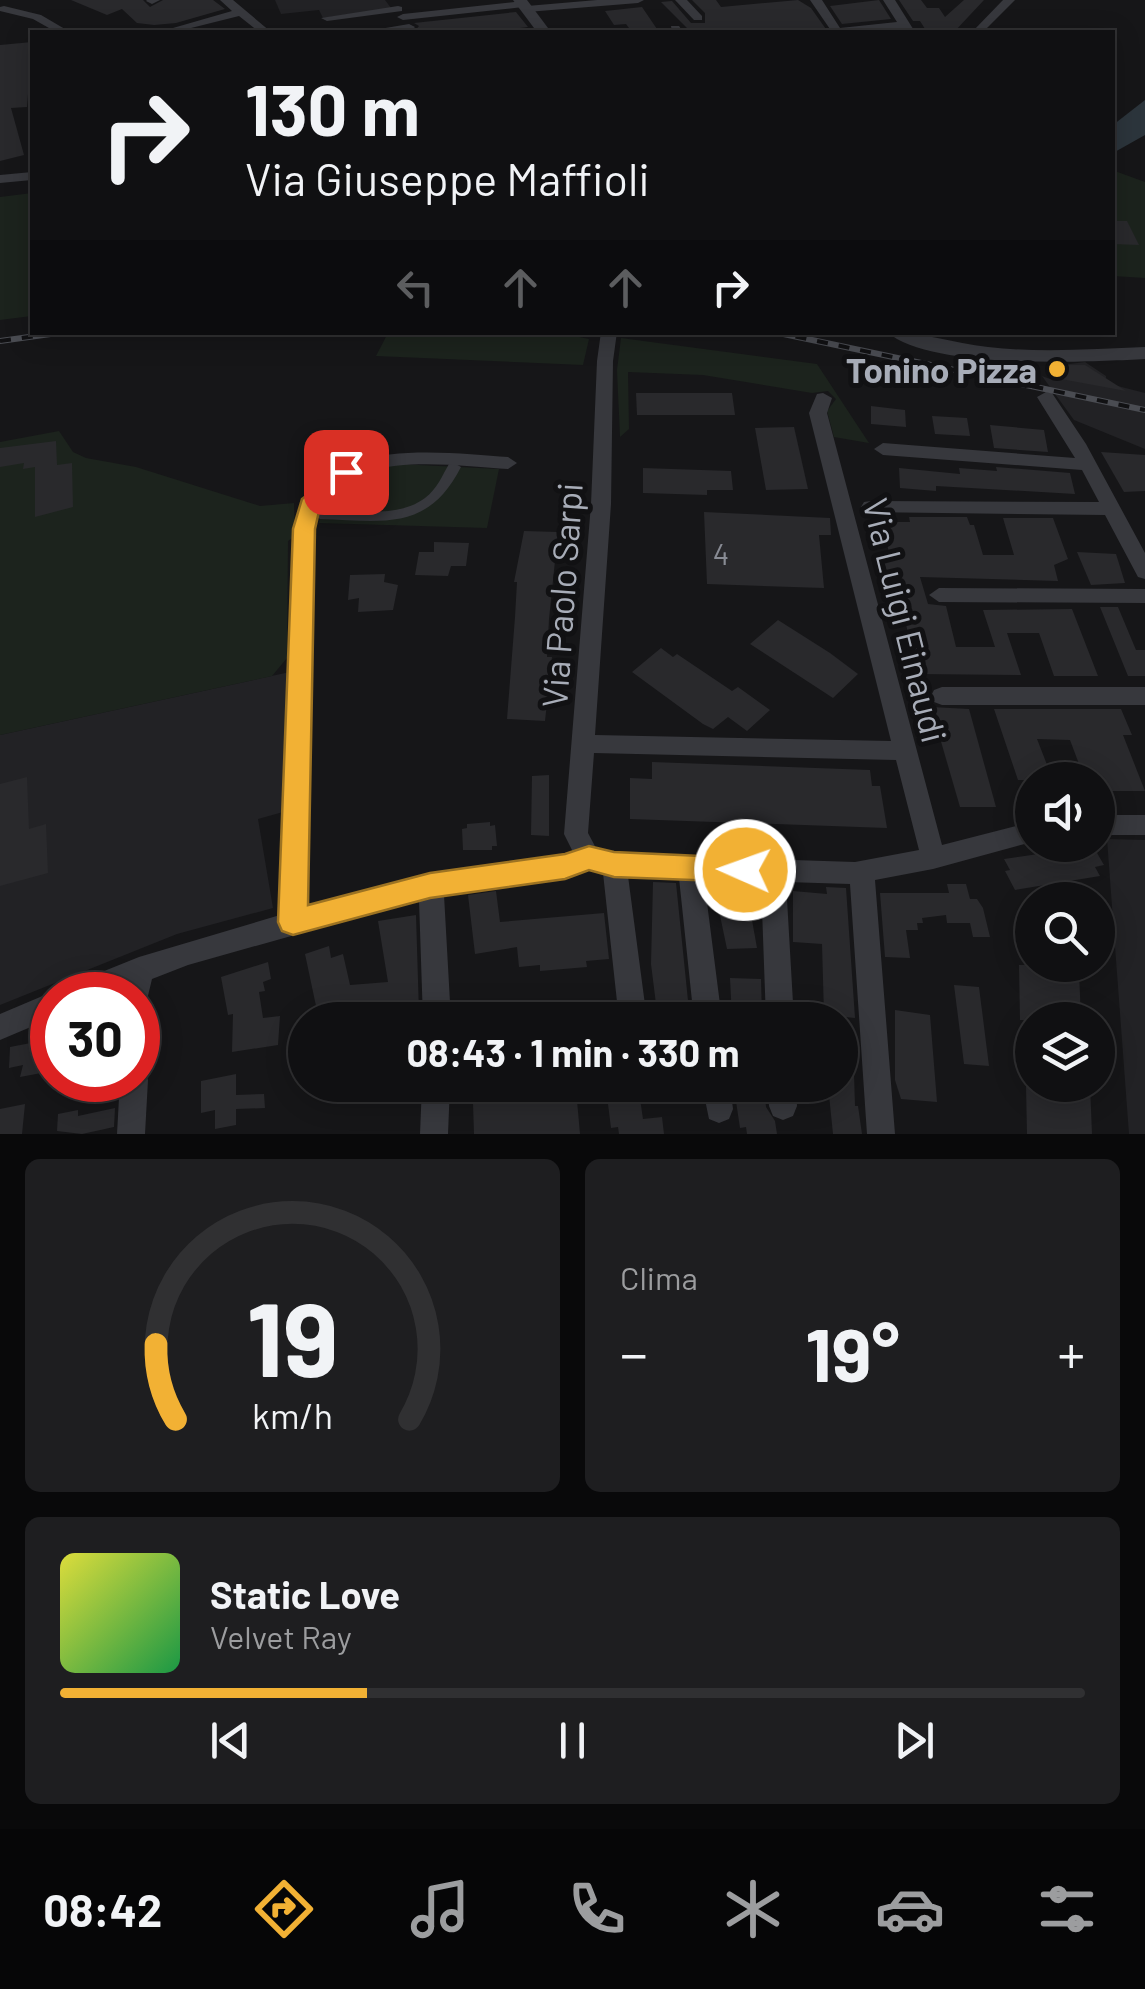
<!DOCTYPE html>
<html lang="it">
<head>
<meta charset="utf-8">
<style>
	:root { --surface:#101012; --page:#1e1e20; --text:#f1f3f6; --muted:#9c9d9f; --line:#303032; --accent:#f2b134 }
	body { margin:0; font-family:Barlow,sans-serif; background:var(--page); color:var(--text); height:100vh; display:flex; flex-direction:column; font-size:38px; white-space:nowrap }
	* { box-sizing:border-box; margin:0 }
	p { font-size:32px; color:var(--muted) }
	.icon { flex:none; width:55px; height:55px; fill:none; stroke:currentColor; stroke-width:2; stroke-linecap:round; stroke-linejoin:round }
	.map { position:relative; height:1134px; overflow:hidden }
	.drawer { display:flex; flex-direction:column; gap:25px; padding:25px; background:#09090a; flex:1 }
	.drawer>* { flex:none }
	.hud { position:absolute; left:30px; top:30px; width:1085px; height:305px; border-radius:0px; box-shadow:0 5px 25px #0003,0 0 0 2px var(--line); background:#101012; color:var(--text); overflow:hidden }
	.buttons { position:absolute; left:1015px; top:762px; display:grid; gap:20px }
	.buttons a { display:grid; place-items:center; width:100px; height:100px; border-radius:50%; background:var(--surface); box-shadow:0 5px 25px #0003,0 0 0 2px var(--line); font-size:50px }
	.speed { position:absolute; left:30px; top:972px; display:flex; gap:20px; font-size:50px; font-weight:700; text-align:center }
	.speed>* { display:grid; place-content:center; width:130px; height:130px; border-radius:50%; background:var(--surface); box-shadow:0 5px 25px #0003,0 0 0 2px var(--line); line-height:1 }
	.speed .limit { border:15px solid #d22; background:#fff; color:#111 }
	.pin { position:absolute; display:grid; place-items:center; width:85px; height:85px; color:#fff; margin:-42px; border-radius:20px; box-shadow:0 5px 15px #0006 }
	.me { position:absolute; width:110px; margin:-55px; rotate:272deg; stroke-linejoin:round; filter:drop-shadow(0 0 8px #0008) }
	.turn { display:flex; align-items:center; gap:35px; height:210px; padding:0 50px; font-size:45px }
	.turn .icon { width:130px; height:130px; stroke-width:2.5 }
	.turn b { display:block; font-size:70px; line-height:85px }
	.lanes { display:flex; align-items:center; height:95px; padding:0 50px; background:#0003; justify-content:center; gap:50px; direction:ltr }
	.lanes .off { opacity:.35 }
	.big { font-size:75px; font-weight:700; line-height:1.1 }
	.drawer .tile { flex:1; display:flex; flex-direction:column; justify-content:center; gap:15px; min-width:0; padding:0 35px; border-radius:15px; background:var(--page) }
	.drawer .dial { align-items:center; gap:0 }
	.dial svg { height:260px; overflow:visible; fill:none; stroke:var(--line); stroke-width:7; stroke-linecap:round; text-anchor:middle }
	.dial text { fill:var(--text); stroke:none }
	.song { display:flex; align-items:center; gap:30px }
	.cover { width:120px; height:120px; border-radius:15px; background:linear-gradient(135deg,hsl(60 70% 55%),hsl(140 70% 35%)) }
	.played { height:10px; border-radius:5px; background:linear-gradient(90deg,var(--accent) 30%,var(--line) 30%) }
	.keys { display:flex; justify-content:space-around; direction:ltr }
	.heat { display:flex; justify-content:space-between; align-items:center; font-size:55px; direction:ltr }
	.drawer .tiles { flex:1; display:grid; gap:25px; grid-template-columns:1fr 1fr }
	.tile:last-child { grid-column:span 2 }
	.trip { position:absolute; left:288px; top:1002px; width:570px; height:100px; border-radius:50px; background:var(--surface); box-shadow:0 5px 25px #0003,0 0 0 2px var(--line); font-weight:700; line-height:100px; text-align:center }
	.dock { display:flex; height:160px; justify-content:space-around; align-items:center; background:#060607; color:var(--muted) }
	.dock .icon { width:70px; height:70px }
	.dock .active { color:var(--accent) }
	.dock b { font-size:45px; color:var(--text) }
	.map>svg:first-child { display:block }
</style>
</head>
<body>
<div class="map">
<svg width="1145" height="1134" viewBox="0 0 1145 1134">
	<rect width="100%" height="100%" fill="#161618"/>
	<!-- built -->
	<g fill="#222225">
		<path d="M275,0H385L391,8L323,18L319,10L281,14Z"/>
		<path d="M1085,362L1106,376V383L1145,393V449L1074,420L1042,376L1050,379L1047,367Z"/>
		<path d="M290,672L283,812L258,819L273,908L177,934L0,1005V735Z"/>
		<path d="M1107,839L1145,840V1134H1129Z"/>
	</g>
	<!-- green -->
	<g fill="#1c231d">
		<path d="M1112,170L1145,182V278L1113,276Z"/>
		<path d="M32,193V316L0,320V197Z"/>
		<path d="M555,332L589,339L583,365L376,356L388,333Z"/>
		<path d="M621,338L817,364L869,443L834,437L827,411L836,399L828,391L812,393L703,375L628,372L629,429L620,437L617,370Z"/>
		<path d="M59,431L73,452L86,458L136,467L260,506L294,503L295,536L288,541L287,658L272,676L0,735V442Z"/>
		<path d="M399,464L499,469L487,528L319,523C326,481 360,471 399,464Z"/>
	</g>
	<!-- water -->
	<path fill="#2c353c" d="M1145,100V135L1113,153V125Z"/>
	<!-- building -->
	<g fill="#29292c">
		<path d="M71,0H143L150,7L163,0H213L225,9L176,23L154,25L137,23L122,9L107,15Z"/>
		<path d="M692,0H716L721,7L798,0L811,8L828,32H812V29L691,32L661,2L672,1L691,23H705V13Z"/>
		<path d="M879,0L891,19L842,24L830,6Z"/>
		<path d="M899,0H921L927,8H939L945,17L964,0H984L954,32H927L920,21H913Z"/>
		<path d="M642,7L659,32H632L626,24L614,25L605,11Z"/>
		<path d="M516,12L528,27L489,32H414L419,26L414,23Z"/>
		<path d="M32,42L27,107L11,108L24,155L0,161V45Z"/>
		<path d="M1112,221H1127L1139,245L1112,244Z"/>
		<path d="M1047,365H1085L1126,391L1050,377Z"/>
		<path d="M636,393H732L735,415H637Z"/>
		<path d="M871,406L905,410L906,427L871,424Z"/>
		<path d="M932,416L967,418L970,436L935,434Z"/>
		<path d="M990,425L1044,430L1048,452L994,448Z"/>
		<path d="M794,427L808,489L766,490L755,428Z"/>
		<path d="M56,441L57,465L72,463L73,507L35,517V467L23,469L24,463L0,467V448Z"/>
		<path d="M1101,452L1145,455V491L1124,492Z"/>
		<path d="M996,467L1070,473L1075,494L936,486V491L900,488L899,468L960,474L959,468L997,471Z"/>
		<path d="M643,468L731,471L733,490H707V495L643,493Z"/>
		<path d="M704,512L830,518L831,535H819L824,588L707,584Z"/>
		<path d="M909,517H967L970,525H974L983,555H1014L1003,518H1053L1068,559L1054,565L1058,581L920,577L928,604L946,606L956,647H995L983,610L1072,609L1098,676H1054L1039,633H1007L1021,675L917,674L898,588H892L881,552H889L881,522H910Z"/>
		<path d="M524,531L558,532L549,619L547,657H552L545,721L507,719L515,617L517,582H514Z"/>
		<path d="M434,542L469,543L466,566H451L448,576L415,575L419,552H434Z"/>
		<path d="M1077,552L1116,554L1125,583L1091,585Z"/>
		<path d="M385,574L384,582L398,585L393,610L358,612L359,598L348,600L350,575Z"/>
		<path d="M1100,607H1118L1136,650H1145V676H1128Z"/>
		<path d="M778,620L830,653L858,674L833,698L750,644Z"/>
		<path d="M661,648L673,657L677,654L732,691L738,687L770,710L747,731L728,717L713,729L703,724L632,672Z"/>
		<path d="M931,707L969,709L996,807H960Z"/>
		<path d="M994,709H1121L1132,735H1123L1145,791H1098V780H1085L1070,740L1037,739L1053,780H1018Z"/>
		<path d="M652,762L870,770L872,786H880L887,828L630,819V778L652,779Z"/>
		<path d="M549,775V836L531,835L532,776Z"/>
		<path d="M27,777L29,829L46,824L48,873L0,886V784Z"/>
		<path d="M490,822V826L495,825L497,846H492V850H463L462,829L467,828V824Z"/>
		<path d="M1093,846L1104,865L1095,867L1100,876L1015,890L1005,871L1010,870L1004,859Z"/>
		<path d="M653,882L676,883L690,1020H664L661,1003L656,1004L651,964Z"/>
		<path d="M947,884H966L970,899H977L983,908L990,937H973L970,923H947L946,915L922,918L923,923H917L918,930H906L910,958L885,957L880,893H949Z"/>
		<path d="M826,887L846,888L855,1018L824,1015L822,944L793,942V891L827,894Z"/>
		<path d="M496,891L500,922L604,913L609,959L586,961L587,967L540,971V965L519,967L517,947L475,954L468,895Z"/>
		<path d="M749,896L750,900H758L759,920H752L757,948L727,949L717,901Z"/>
		<path d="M416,915L419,1013L406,1014L404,1000L354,1006L356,1014L319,1020L305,954L329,946L331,958L343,954L350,985L388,982L378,921Z"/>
		<path d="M268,962L271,979L263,982L265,991L259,992L263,1018L280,1016L278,1045L232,1052L233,1014L228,1015L221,977Z"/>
		<path d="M1019,965H1050L1079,971L1081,1020H1020Z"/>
		<path d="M730,978L761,979L762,1018L732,1017Z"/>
		<path d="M954,985L979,987L989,1066L964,1064Z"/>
		<path d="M895,1010L930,1015L937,1102L901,1099L895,1080Z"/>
		<path d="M52,1029V1071L20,1077L23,1065L9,1068L10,1047L36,1042V1032Z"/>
		<path d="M853,1042L855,1106H858L862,1134H833L828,1085H840V1043Z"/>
		<path d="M236,1074V1095L264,1094L265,1108L236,1109V1125L215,1129V1110L201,1113V1081Z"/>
		<path d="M638,1085L643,1119L662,1117L664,1134H619L618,1127L611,1128L606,1088Z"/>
		<path d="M744,1085H764L766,1107L775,1121L777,1134H747L746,1127L740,1128L734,1088Z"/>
		<path d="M1026,1085H1090L1092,1134H1027Z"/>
		<path d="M576,1089L580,1134H474L473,1103L523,1099L522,1093Z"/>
		<path d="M25,1104L22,1134H0V1109Z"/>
		<path d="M115,1108L114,1127L82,1134L57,1131L58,1114L78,1110V1116Z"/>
	</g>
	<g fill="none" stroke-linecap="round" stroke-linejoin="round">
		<!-- pedestrian -->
		<path fill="#37383d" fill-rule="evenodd" d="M454,463L461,467C428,532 383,521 320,519L313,514L320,509C353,510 397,519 425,498C437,489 442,476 449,464Z"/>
		<!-- minor -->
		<g fill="#37383d" fill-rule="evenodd">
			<path d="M160,0L152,4L146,1L147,0Z"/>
			<path d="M220,0H233L271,32H259L239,16L179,31L173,28L232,11Z"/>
			<path d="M597,0H644L638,3L527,12L523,7L403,20L397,17L403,14L523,1L527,6Z"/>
			<path d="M675,0H687L702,16V20H694Z"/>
			<path d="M810,0H822L840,28L897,22L883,0H895L915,32H904L901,29L832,32Z"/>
			<path d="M1003,0H1015L983,32H972Z"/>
			<path d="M4,6L41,15L70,32H56L33,19L0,11V7Z"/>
			<path d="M398,6L402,7V11L327,21L321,18Z"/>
			<path d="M409,24L415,27L413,29L362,32Z"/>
			<path d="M671,26H679L683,32H672Z"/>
			<path d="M32,172V180L0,183V175Z"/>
			<path d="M601,332H617L613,361L611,504L595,735L891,741L809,413L817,394L823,393L832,398L827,413L942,845L1032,822V842L933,869L875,880L895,1134H867L850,884L786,882L794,1020H766L761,881L704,879L722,1020H694L679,878L628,876L647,1020H619L603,873L589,869L565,877L444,895L451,1020H423L419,900L188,965L152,979L146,1004L138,1007V995H124V989L109,995H63L67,986L139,957L280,915L294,529C297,520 299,508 304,499C337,438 451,453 508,457L517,463L508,469C456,466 359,450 324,500C318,508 317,520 314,529L306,908L431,875L573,852L564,834L591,504L597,361ZM594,753L896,760L919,850L855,862L614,854L597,850L588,833Z"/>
			<path d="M1046,392L1052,393L1086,444L1145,553V579L1138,577L1105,515L864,512L861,507L864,502L871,501L1099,502L1082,470L883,455L874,449L883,443L1075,458L1037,397Z"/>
			<path d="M939,588L1145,589V603L939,602L929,595Z"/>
			<path d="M942,687H1145V705H942L934,702L931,696L934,690Z"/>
			<rect x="1098" y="815" width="47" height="20"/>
			<path d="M52,992L59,995H52V1018L0,1040V1014Z"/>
			<path d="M138,1067L144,1070L148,1080L145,1134H117L120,1080H138Z"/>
			<path d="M422,1085H450L448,1134H420Z"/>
			<path d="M702,1085H730L733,1109L729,1119L719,1123L709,1119Z"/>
			<path d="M768,1085H796L797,1106L793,1116L783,1120L773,1116L769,1106Z"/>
		</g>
		<!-- tertiary -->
		<g fill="#37383d" fill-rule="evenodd">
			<path d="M513,0H527L551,32H537Z"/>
			<path d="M887,332C922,332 953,343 988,347C1040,353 1093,349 1145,347V359C1087,362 931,370 887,332Z"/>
		</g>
		<!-- rail casing -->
		<g stroke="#4a4c52" stroke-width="6">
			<g id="rail">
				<path d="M774,332L1145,410"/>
				<path d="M0,341L65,332"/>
			</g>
		</g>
		<!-- rail -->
		<use href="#rail" stroke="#111113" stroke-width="4" stroke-dasharray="11" stroke-linecap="butt"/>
	</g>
	<!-- route -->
	<path fill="#f2b134" stroke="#9d7322" stroke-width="2.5" d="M346,466L356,472L320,507L315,529L308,905L430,873L565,854L589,846L614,852L745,858L755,861L759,870L755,879L745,882L614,877L589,870L565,879L430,898L293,935L282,931L278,922L293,529L302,499Z"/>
	<!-- markers -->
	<circle fill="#f2b134" stroke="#111113" stroke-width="4" cx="1057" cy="369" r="10"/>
	<g text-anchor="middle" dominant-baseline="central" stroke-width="10" stroke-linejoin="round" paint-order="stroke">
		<!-- number labels -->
		<g font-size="30" fill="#888b94">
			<text x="721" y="553">4</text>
		</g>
		<!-- poi labels -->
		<g font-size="35" font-weight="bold" fill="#a8adb8" stroke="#111113" text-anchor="end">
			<text x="1037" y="369">Tonino Pizza</text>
		</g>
		<!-- street labels -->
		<g font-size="35" fill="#a8adb8" stroke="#111113">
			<text transform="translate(561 595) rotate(-86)">Via Paolo Sarpi</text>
			<text transform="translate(906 620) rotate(76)">Via Luigi Einaudi</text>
		</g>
	</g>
</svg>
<div class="buttons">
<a><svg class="icon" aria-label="sound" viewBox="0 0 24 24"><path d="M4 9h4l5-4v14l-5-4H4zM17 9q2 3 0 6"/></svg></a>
<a><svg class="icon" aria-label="search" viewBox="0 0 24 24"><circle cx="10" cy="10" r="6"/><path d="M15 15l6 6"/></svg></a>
<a><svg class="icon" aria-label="layers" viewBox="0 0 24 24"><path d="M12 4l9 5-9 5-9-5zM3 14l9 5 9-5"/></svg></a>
</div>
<div class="speed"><div class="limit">30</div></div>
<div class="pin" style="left:346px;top:472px;background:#d93025"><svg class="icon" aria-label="arrive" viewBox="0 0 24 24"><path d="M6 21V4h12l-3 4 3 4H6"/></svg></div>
<svg class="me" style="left:745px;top:870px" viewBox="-20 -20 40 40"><circle r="17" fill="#f2b134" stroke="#fff" stroke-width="3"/><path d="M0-11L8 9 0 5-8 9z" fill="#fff"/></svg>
<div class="trip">08:43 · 1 min · 330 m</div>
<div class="hud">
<div class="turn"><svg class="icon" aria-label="right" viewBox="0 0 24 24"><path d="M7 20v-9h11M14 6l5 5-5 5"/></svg><div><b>130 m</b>Via Giuseppe Maffioli</div></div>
<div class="lanes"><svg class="icon off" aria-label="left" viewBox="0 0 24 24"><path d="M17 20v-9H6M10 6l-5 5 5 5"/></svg><svg class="icon off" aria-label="ahead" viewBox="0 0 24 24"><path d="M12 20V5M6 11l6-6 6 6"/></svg><svg class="icon off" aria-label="ahead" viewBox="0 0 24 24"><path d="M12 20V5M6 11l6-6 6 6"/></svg><svg class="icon" aria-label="right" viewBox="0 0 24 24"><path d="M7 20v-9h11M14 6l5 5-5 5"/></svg></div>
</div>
</div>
<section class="drawer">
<div class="tiles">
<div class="tile dial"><svg viewBox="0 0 100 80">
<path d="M14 69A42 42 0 1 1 86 69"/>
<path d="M14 69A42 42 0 0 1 8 46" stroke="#f2b134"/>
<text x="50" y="56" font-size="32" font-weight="700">19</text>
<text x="50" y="72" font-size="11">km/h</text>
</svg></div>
<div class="tile"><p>Clima</p>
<div class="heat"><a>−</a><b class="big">19°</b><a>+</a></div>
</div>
<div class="tile">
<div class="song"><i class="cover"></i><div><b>Static Love</b><p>Velvet Ray</p></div></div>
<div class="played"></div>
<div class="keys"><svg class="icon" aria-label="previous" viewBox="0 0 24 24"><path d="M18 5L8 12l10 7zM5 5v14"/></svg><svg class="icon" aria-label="pause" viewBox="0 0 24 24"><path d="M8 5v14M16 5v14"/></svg><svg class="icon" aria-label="next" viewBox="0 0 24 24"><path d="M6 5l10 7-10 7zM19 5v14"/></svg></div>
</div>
</div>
</section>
<nav class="dock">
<b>08:42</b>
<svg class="icon active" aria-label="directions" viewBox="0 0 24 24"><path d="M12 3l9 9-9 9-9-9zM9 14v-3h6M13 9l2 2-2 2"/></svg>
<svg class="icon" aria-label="music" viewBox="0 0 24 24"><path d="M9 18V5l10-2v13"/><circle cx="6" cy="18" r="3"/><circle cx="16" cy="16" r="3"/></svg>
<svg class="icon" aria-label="phone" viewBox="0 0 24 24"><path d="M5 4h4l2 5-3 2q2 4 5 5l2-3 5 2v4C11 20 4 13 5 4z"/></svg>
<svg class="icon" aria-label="climate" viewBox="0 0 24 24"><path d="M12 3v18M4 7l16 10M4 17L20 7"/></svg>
<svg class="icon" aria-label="car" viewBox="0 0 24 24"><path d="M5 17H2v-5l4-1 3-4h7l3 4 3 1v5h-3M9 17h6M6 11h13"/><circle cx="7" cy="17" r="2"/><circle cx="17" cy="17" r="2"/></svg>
<svg class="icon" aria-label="filters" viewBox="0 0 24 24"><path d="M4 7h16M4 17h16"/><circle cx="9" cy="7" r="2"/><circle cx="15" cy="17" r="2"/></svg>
</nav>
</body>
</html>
